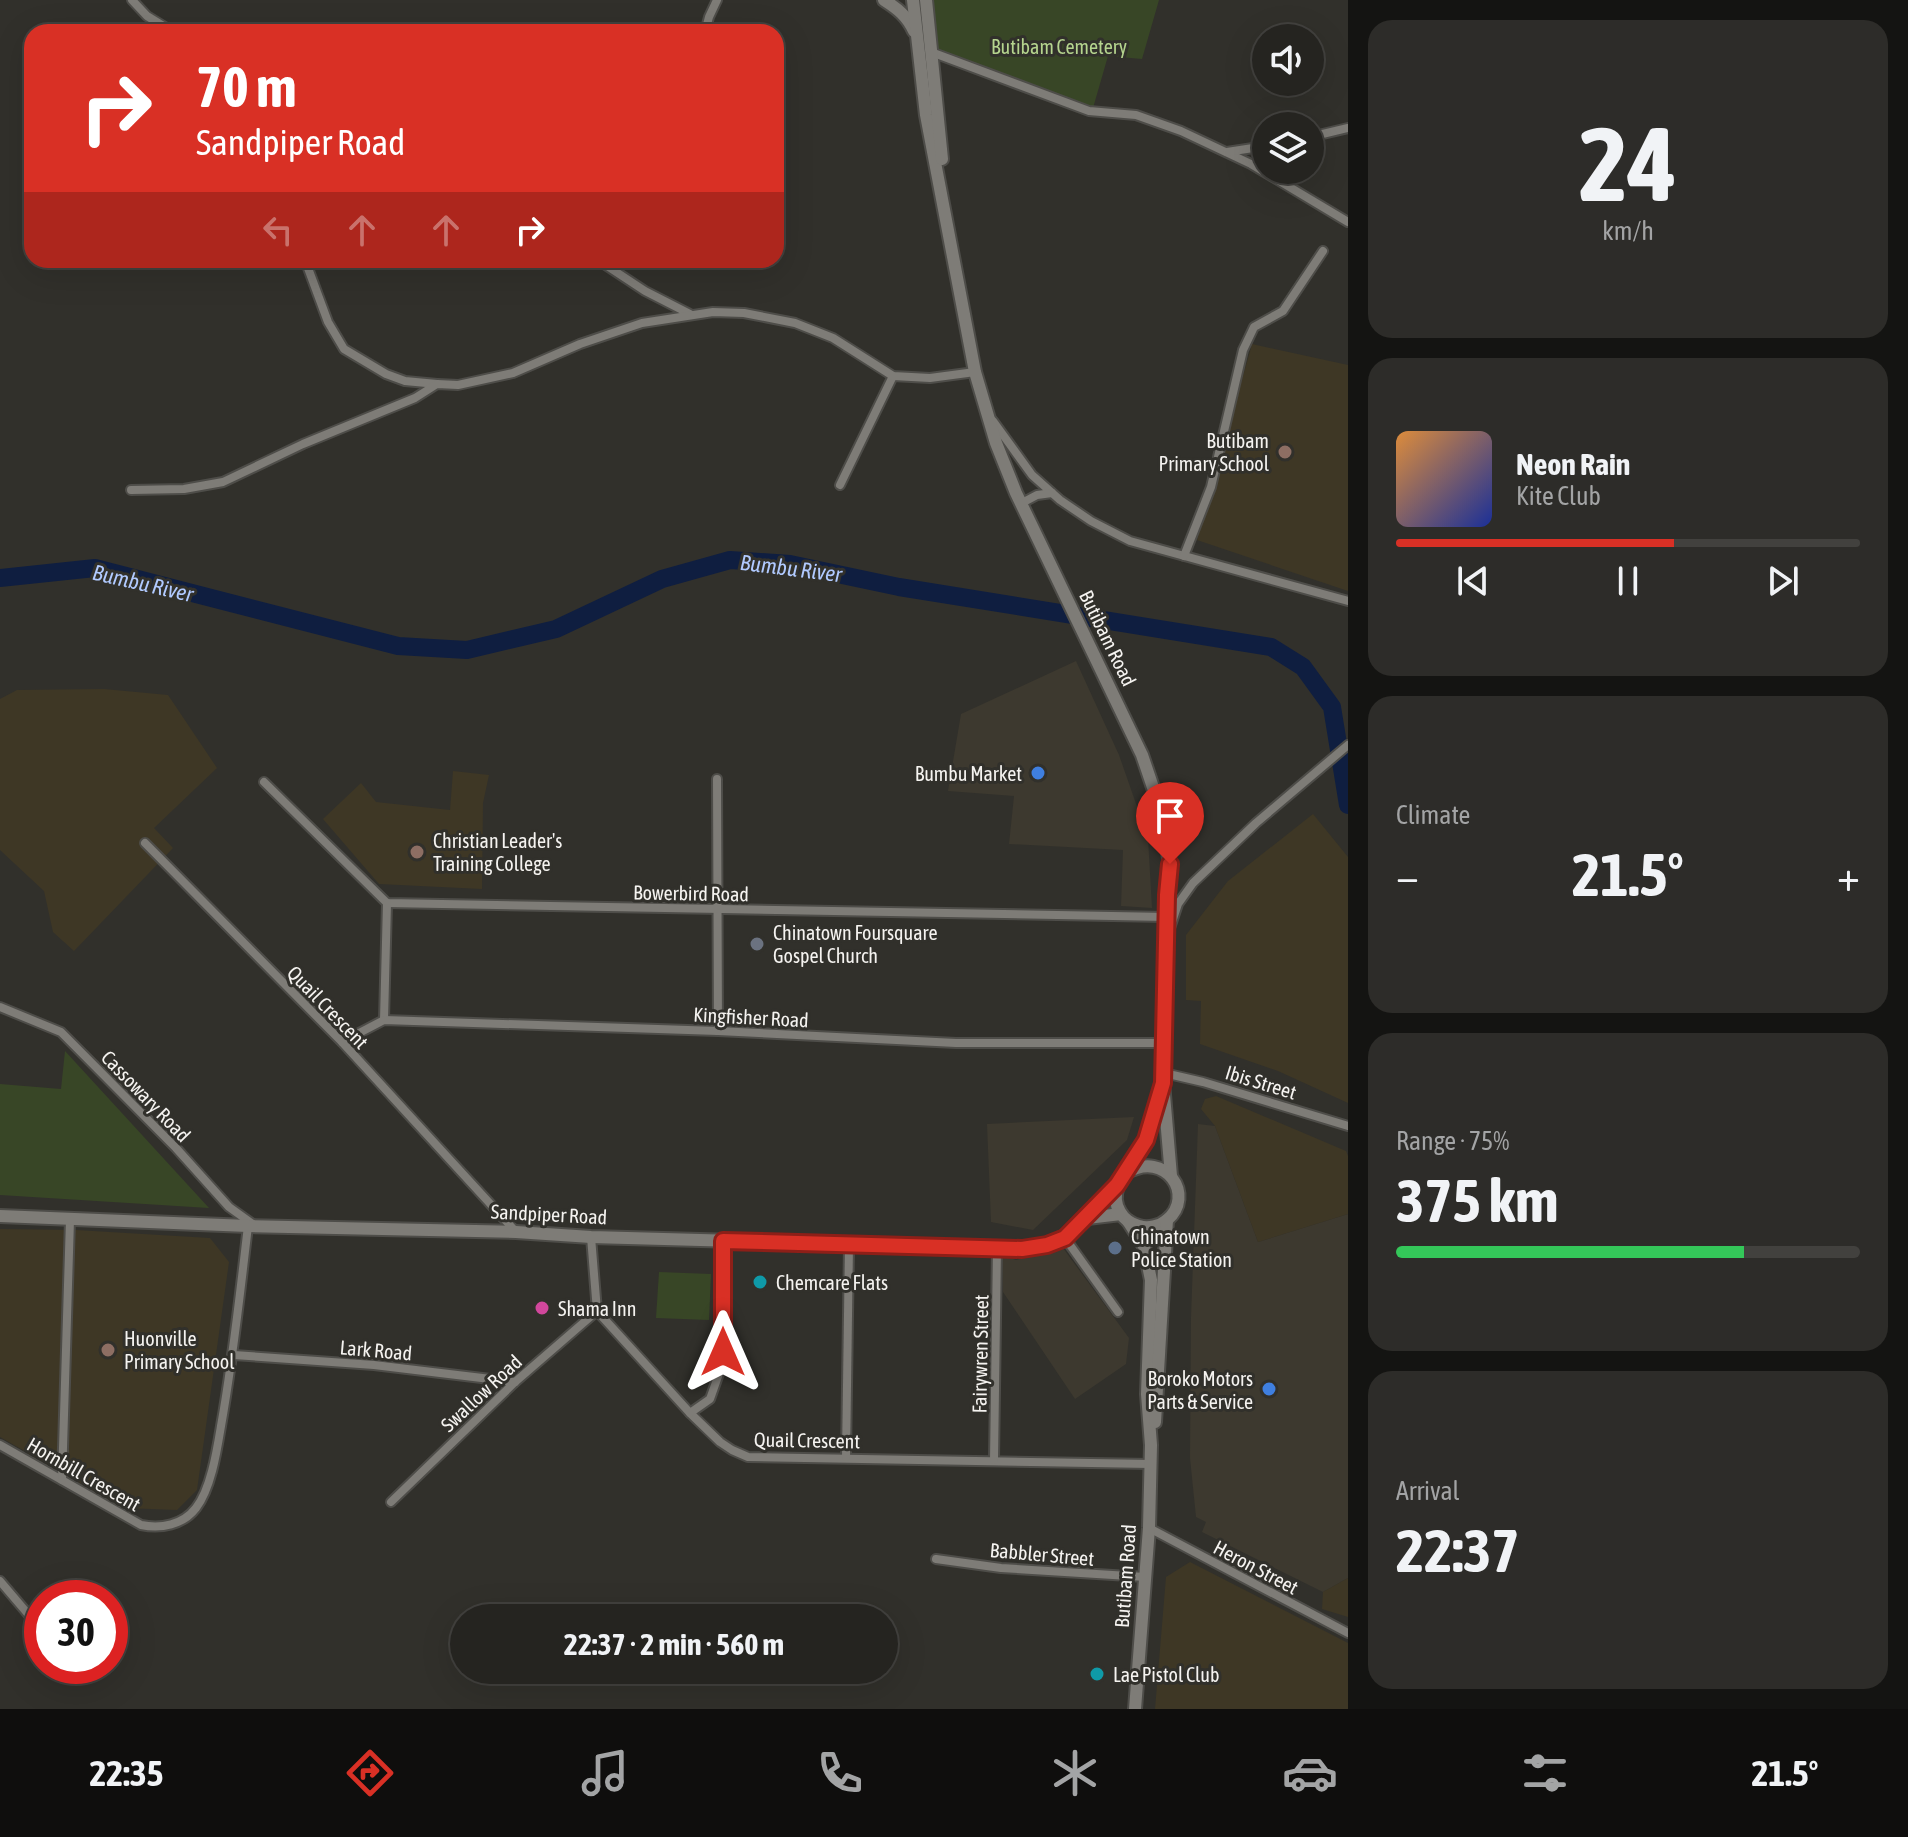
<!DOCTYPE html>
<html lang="en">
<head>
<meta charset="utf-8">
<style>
	:root { --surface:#252420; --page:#2d2c29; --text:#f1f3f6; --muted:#a3a4a5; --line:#42413e; --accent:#d93025 }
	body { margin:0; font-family:"Asap Condensed",sans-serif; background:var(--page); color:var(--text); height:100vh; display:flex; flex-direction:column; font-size:30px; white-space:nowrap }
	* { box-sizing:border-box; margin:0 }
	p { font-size:26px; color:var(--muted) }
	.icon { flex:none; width:44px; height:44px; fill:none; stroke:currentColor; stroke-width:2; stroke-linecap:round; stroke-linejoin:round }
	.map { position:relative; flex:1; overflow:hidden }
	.sheet { display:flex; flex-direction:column; gap:20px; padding:20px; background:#141412; width:560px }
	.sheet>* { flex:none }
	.hud { position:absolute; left:24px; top:24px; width:760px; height:244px; border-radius:24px; box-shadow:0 8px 32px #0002,0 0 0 2px var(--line); background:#d93025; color:#fff; overflow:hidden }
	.fabs { position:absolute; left:1252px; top:24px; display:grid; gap:16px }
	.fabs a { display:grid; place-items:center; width:72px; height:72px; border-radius:50%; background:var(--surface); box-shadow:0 8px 32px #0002,0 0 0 2px var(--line); font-size:40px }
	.speed { position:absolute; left:24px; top:1580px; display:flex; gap:16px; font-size:40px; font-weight:700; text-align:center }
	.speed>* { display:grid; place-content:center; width:104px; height:104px; border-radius:50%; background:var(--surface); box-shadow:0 8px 32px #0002,0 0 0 2px var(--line); line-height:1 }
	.speed .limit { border:12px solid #d22; background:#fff; color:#111 }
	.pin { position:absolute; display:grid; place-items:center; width:68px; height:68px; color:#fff; margin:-82px -34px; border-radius:50% 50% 50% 0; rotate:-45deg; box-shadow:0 0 8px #0007 }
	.pin .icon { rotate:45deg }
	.me { position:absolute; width:88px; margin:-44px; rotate:0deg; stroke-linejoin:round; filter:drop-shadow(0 0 6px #0008) }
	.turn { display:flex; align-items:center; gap:28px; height:168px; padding:0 40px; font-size:36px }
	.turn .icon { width:104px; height:104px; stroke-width:2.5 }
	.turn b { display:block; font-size:56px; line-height:68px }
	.lanes { display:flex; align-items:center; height:76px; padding:0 40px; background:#0003; justify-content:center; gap:40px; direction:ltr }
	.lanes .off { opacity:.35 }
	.big { font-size:60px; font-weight:700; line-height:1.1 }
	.sheet .tile { flex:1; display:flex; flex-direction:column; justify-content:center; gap:12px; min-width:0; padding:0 28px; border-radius:24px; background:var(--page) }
	.sheet .dial { align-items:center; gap:0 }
	.dial b { font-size:104px; line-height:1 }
	.song { display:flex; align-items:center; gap:24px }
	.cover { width:96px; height:96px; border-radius:12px; background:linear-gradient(135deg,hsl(30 70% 55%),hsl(230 70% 35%)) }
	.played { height:8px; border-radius:4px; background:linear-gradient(90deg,var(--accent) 60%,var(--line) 60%) }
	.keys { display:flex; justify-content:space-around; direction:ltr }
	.heat { display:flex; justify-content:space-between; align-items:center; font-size:44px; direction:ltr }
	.charge { height:12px; border-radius:6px; background:linear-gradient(90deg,#34c759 75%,var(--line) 0) }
	.trip { position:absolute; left:450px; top:1604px; width:448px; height:80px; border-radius:40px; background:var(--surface); box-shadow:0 8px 32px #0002,0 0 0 2px var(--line); font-weight:700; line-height:80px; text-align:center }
	.tabs { display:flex; height:128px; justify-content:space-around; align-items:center; background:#0f0e0d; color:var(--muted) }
	.tabs .icon { width:56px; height:56px }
	.tabs .on { color:var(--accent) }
	.tabs b { font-size:36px; color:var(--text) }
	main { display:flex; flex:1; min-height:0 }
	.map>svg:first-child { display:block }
</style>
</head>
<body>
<main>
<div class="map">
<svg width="1348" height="1709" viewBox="0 0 1348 1709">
	<rect width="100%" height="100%" fill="#31302b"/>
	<!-- built -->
	<g fill="#3d392f">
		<path d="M1076,661L1119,755L1148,838L1152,908L1121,906L1123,850L1009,844L1014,796L948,791L961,714Z"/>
		<path d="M1134,1117L1127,1140L1033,1230L991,1222L987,1124Z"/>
		<path d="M1198,1124L1215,1126L1258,1242L1348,1214V1578L1323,1592L1202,1532L1206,1522L1196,1517L1190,1458L1191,1317Z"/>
		<path d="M1063,1248L1129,1338L1126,1364L1075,1399L1003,1292V1256L1016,1260Z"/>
	</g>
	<!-- industrial -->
	<g fill="#3e3725">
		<path d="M1252,344L1348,365V591L1197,540Z"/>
		<path d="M104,689L168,695L217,768L154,828L173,848L74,951L53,932L44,891L0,850V699L17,690Z"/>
		<path d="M453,771L489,775L483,803L482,889L379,884L323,819L361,783L376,802L450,810Z"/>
		<path d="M1313,814L1348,857V1103L1278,1071L1200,1044L1201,1001L1186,1000V935L1228,881Z"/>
		<path d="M1216,1096L1346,1151L1348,1156V1214L1258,1242L1215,1126L1201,1109L1205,1099Z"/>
		<path d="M0,1229L76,1230L210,1238L229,1262L197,1490L177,1510L124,1508L0,1437Z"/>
		<path d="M1190,1562L1348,1643V1709H1155L1166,1577Z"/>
		<path d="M1348,1578V1617L1322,1609L1323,1592Z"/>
	</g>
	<!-- green -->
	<g fill="#384626">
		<path d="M930,0H1159L1142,59L1108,56L1093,108L931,52Z"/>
		<path d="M65,1051L209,1208L0,1195V1084L61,1089Z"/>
		<path d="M659,1272L711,1274L709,1320L656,1318Z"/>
	</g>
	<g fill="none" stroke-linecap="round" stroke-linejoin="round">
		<!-- river -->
		<path stroke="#0f1e40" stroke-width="18" d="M0,578L95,568L398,646L467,650L556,629L662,579L730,560L790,564L899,587L1271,647L1303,667L1332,707L1348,805"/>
		<!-- street casing -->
		<g stroke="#4e4d49" stroke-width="12">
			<g id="street">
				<path d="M132,0L147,16L173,32"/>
				<path d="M705,32L709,17L717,0"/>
				<path d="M931,52L1089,111L1136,115L1181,131L1251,164L1348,222"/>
				<path d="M1310,137L1348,128"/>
				<path d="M1227,152L1266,146"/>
				<path d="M305,260L328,322L344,349L386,374L405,381L437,384"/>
				<path d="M598,260L645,291L690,314"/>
				<path d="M993,421L1032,475L1060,500L1091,521L1130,541L1348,601"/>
				<path d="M840,485L893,376"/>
				<path d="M131,490L184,489L223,482L303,444L415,398L437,384L458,385L513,373L580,344L642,323L713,312L744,313L795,323L833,338L893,376L930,378L975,372"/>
				<path d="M1020,504L1037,495L1052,493"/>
				<path d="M1184,556L1211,487L1243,350L1254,327L1283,311L1323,251"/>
				<path d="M717,779L718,1031"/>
				<path d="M264,782L387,903L1167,917"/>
				<path d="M145,843L342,1042L516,1232"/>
				<path d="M1170,928L1178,904L1193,883L1256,823L1348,745"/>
				<path d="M0,1007L61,1032L176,1148L229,1207L254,1225"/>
				<path d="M384,1020L387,903"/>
				<path d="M342,1042L384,1020L718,1031L956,1043H1165"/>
				<path d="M1164,1073L1203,1082L1348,1126"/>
				<path d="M591,1237L597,1311L690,1413L720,1442L732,1450L748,1457L1151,1464"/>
				<path d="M1065,1238L1118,1312"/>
				<path d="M234,1355L374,1365L515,1382"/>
				<path d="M690,1413L710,1399L721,1368L723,1241"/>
				<path d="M0,1445L141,1525C161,1529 183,1525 196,1508C211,1489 217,1450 221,1426C233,1360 240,1293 248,1226"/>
				<path d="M846,1457L849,1244"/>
				<path d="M994,1460L997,1248"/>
				<path d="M62,1480L70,1220"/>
				<path d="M391,1502L515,1382L597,1311"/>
				<path d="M1149,1528L1348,1633"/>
				<path d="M936,1559L1001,1568L1145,1577"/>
				<path d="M0,1581L34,1621"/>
			</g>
		</g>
		<!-- secondary casing -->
		<g stroke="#4e4d49" stroke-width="16">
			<g id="secondary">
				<path d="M884,0C898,9 907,16 914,31"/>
				<path d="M913,0L926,115L975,372L996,443L1016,493L1142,755L1161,811L1166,839L1170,864L1167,895L1163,1083L1171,1176"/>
				<path d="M926,0L942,159"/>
				<path d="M1126,1173C1166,1149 1196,1196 1167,1220C1160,1226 1148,1229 1139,1226C1131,1224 1124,1219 1120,1212C1105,1187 1133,1167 1143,1147C1153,1129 1156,1108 1162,1089"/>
				<path d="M0,1216L248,1226L516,1232L591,1237L1022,1249C1071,1244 1086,1220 1117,1185"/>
				<path d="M1087,1218L1121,1214"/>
				<path d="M1128,1221L1144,1246L1151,1280L1147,1394L1151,1445L1149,1528L1135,1709"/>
				<path d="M1155,1422L1167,1220"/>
			</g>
		</g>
		<!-- street -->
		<use href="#street" stroke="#7e7c77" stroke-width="8"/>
		<!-- secondary -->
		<use href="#secondary" stroke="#7e7c77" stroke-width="12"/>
	</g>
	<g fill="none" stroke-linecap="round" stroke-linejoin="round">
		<!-- route casing -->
		<g stroke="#8d1f18" stroke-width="20">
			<path id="route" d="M723,1352V1241L1022,1249L1047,1245L1065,1238L1117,1185L1146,1140L1163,1083L1167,895L1170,864"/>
		</g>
		<!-- route -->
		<use href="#route" stroke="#d93025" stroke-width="14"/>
	</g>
	<!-- markers -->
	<g fill="#8d6e63" stroke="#31302b" stroke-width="3">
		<circle cx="1285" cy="452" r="8"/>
		<circle cx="417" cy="852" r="8"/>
		<circle cx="108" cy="1350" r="8"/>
	</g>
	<g fill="#3f7fe0" stroke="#31302b" stroke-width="3">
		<circle cx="1038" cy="773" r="8"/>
		<circle cx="1269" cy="1389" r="8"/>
	</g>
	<circle fill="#6b7280" stroke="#31302b" stroke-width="3" cx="757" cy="944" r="8"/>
	<circle fill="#5c6f8a" stroke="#31302b" stroke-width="3" cx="1115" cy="1248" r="8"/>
	<g fill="#0f9aa8" stroke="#31302b" stroke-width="3">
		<circle cx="760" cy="1282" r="8"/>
		<circle cx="1097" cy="1674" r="8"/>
	</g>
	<circle fill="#d1479c" stroke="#31302b" stroke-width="3" cx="542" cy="1308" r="8"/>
	<g text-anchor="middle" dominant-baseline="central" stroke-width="6" stroke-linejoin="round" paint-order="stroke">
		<!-- park labels -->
		<g font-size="20" fill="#b5d48e" stroke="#31302b">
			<text x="1059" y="46">Butibam Cemetery</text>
		</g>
		<!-- poi labels -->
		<g font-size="20" fill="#f5f3f0" stroke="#31302b" text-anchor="start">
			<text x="1269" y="440" text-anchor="end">Butibam<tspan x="1269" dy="23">Primary School</tspan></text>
			<text x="1022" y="773" text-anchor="end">Bumbu Market</text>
			<text x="433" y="840">Christian Leader's<tspan x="433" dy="23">Training College</tspan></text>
			<text x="773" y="932">Chinatown Foursquare<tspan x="773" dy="23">Gospel Church</tspan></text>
			<text x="1131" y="1236">Chinatown<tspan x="1131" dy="23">Police Station</tspan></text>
			<text x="776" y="1282">Chemcare Flats</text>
			<text x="558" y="1308">Shama Inn</text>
			<text x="124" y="1338">Huonville<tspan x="124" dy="23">Primary School</tspan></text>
			<text x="1253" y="1378" text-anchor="end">Boroko Motors<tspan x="1253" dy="23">Parts &amp; Service</tspan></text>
			<text x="1113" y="1674">Lae Pistol Club</text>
		</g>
		<!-- street labels -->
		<g font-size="20" fill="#f5f3f0" stroke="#31302b">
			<text transform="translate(1108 638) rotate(64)">Butibam Road</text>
			<text transform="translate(691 893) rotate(1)">Bowerbird Road</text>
			<text transform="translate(328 1007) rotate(46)">Quail Crescent</text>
			<text transform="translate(751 1017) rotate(3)">Kingfisher Road</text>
			<text transform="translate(1261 1082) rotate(17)">Ibis Street</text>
			<text transform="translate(146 1096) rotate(46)">Cassowary Road</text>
			<text transform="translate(549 1214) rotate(3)">Sandpiper Road</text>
			<text transform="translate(376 1350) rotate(5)">Lark Road</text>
			<text transform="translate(980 1354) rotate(-89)">Fairywren Street</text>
			<text transform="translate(481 1393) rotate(-43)">Swallow Road</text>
			<text transform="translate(807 1440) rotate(1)">Quail Crescent</text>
			<text transform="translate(84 1474) rotate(30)">Hornbill Crescent</text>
			<text transform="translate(1042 1554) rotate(5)">Babbler Street</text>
			<text transform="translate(1256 1567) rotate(28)">Heron Street</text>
			<text transform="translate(1125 1576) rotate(-86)">Butibam Road</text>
		</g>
		<!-- water labels -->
		<g font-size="22" font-style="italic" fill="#b1caff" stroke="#31302b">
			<text transform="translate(791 568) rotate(7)">Bumbu River</text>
			<text transform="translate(143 583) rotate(13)">Bumbu River</text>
		</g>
	</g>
</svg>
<div class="fabs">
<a><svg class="icon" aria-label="sound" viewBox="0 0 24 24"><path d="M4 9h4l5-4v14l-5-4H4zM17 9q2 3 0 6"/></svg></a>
<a><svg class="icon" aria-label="layers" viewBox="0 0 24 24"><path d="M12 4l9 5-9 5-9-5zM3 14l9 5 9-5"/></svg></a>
</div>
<div class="speed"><div class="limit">30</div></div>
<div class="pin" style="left:1170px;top:864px;background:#d93025"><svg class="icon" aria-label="arrive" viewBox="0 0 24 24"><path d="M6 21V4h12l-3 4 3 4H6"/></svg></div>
<svg class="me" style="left:723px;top:1352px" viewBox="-20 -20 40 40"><path d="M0-17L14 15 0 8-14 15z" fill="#d93025" stroke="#fff" stroke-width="4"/></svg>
<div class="trip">22:37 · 2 min · 560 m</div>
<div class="hud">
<div class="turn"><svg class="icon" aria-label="right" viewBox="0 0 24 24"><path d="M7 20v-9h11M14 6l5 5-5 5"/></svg><div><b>70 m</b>Sandpiper Road</div></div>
<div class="lanes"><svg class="icon off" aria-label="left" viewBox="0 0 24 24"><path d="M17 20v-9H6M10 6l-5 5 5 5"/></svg><svg class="icon off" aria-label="ahead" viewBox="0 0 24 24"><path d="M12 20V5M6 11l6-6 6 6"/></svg><svg class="icon off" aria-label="ahead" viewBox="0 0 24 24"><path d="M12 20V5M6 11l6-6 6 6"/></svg><svg class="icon" aria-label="right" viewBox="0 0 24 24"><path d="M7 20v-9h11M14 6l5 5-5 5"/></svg></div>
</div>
</div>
<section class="sheet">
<div class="tile dial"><b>24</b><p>km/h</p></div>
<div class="tile">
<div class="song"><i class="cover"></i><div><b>Neon Rain</b><p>Kite Club</p></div></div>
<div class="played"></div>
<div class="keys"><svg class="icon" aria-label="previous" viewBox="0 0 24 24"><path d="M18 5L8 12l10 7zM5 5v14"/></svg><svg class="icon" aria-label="pause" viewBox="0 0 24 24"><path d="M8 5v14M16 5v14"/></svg><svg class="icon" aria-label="next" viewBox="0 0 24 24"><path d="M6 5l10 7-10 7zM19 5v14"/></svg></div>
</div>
<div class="tile"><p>Climate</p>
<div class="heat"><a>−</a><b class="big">21.5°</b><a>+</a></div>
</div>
<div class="tile"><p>Range · 75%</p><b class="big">375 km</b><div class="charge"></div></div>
<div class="tile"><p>Arrival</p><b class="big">22:37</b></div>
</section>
</main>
<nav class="tabs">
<b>22:35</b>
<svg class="icon on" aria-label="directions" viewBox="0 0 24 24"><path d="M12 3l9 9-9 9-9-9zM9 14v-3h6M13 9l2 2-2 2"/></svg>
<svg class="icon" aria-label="music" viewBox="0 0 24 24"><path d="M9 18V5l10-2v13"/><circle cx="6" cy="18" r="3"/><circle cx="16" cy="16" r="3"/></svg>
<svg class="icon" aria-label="phone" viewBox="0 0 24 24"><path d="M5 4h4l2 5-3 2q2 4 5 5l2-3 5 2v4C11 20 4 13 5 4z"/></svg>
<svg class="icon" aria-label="climate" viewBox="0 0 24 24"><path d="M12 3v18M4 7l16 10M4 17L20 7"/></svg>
<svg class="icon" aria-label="car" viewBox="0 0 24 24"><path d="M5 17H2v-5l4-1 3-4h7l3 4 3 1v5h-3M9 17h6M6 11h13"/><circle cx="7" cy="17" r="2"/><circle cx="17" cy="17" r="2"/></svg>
<svg class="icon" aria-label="filters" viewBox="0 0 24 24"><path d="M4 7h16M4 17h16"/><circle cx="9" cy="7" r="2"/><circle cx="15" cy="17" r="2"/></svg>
<b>21.5°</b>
</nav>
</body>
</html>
